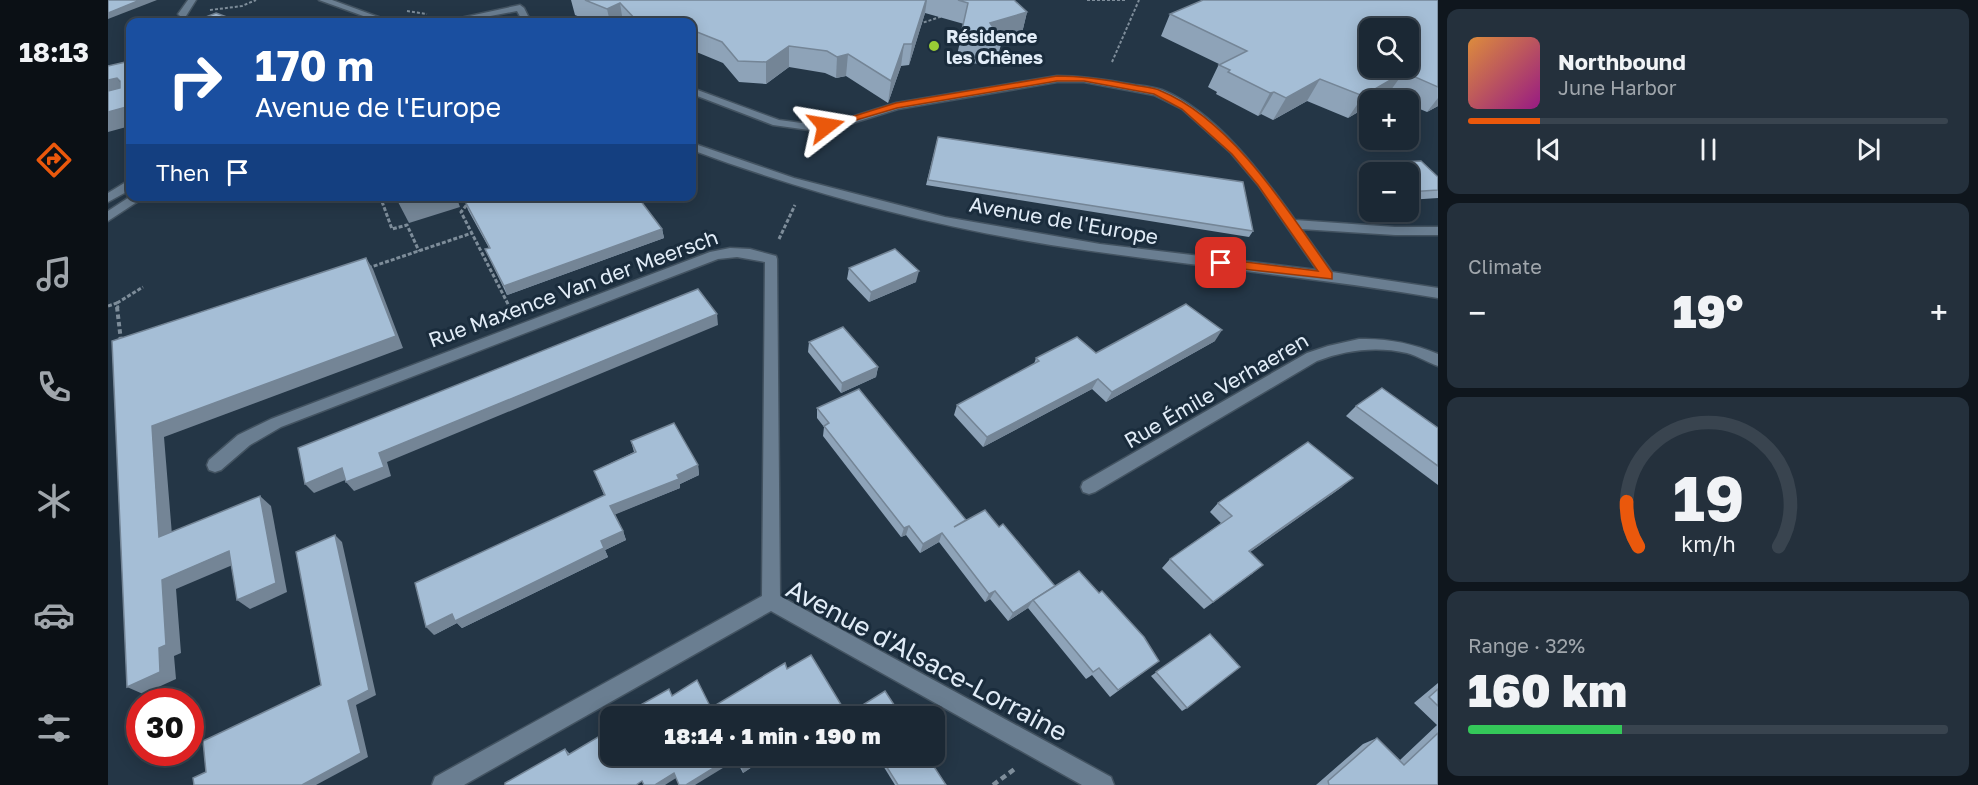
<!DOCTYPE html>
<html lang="en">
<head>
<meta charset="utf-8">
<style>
	:root { --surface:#1b2834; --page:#24303c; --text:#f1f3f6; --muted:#a0a6ac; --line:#39444f; --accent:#ea580c }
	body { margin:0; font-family:"Golos Text",sans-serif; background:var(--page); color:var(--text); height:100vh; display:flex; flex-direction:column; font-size:22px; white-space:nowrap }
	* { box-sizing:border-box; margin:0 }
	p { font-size:20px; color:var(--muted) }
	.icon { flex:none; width:33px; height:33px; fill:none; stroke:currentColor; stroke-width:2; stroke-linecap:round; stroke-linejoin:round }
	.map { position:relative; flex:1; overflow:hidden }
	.details { display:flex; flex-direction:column; gap:9px; padding:9px; background:#0f161d; width:540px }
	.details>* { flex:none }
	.hud { position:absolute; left:18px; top:18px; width:570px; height:183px; border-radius:12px; box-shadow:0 3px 15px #0003,0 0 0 2px var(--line); background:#1a4fa0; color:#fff; overflow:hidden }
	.tools { position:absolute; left:1251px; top:18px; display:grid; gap:12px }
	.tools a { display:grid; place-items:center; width:60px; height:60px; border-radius:12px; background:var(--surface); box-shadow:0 3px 15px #0003,0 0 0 2px var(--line); font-size:30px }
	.speed { position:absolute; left:18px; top:688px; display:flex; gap:12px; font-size:30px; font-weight:700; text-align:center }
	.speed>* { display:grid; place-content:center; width:78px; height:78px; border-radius:50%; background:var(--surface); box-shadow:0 3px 15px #0003,0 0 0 2px var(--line); line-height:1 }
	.speed .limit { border:9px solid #d22; background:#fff; color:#111 }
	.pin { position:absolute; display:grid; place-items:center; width:51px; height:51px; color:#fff; margin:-26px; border-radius:12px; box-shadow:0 3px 9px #0006 }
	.me { position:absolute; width:66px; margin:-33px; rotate:76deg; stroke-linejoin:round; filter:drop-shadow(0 0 4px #0008) }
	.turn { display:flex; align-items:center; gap:21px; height:126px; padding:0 30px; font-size:27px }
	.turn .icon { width:78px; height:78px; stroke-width:2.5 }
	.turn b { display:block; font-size:42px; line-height:51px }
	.then { display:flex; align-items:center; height:57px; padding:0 30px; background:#0003; gap:12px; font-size:22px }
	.big { font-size:45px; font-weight:800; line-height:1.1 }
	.details .widget { flex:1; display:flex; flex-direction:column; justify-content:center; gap:9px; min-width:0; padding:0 21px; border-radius:12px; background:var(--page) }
	.details .dial { align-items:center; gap:0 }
	.dial svg { height:156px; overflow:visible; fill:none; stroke:var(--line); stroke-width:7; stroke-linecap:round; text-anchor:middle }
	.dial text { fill:var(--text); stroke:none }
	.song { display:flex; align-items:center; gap:18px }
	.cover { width:72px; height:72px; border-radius:9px; background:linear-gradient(135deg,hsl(30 70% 55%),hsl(310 70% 35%)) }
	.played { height:6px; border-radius:3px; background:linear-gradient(90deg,var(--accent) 15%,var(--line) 15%) }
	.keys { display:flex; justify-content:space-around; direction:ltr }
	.heat { display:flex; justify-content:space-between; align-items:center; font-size:33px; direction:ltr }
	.charge { height:9px; border-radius:4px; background:linear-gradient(90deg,#34c759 32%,var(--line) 0) }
	.trip { position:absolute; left:492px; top:706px; width:345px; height:60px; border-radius:12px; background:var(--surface); box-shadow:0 3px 15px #0003,0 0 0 2px var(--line); font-weight:800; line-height:60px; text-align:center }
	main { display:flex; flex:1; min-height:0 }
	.dock { display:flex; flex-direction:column; width:108px; justify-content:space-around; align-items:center; background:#0b1015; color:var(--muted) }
	.dock .icon { width:42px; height:42px }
	.dock .active { color:var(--accent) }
	.dock b { font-size:27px; color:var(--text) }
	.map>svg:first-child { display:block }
</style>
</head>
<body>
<main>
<nav class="dock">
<b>18:13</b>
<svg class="icon active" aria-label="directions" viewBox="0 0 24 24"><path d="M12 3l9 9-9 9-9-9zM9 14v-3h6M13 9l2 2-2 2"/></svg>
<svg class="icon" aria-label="music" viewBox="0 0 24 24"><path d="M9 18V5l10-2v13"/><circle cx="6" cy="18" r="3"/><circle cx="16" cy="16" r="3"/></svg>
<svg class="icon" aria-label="phone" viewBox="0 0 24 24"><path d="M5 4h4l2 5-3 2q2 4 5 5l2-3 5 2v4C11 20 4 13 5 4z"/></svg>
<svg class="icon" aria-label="climate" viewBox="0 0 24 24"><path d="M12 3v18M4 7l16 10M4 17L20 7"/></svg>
<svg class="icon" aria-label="car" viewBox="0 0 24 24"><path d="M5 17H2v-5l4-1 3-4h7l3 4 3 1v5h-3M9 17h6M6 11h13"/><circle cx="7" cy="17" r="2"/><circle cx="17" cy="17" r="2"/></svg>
<svg class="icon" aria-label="filters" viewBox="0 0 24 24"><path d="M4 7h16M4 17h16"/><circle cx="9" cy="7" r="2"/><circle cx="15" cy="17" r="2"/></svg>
</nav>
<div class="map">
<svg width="1330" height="785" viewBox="0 0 1330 785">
	<rect width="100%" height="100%" fill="#243646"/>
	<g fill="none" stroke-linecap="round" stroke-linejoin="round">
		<!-- minor casing -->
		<g stroke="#435361" stroke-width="3">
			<g id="minor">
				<path d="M80,0H88L78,16H72L70,14Z"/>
				<path d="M211,0H224L284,22H272Z"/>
				<path d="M412,5L416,8L423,22H415L409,11L351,22H334Z"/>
				<path d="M949,76C976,76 1000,80 1027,85C1035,86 1045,87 1054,90C1108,112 1154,174 1187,220L1287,227H1330V235H1287L1193,229L1224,272L1330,288V298C1202,276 1072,265 943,245C820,225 700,193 584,150V143L686,178L837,217L992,244L1209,270L1150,185L1123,153L1074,109L1046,95L976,82H949L790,109L735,126L701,130L665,125L584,94V88L671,120L701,124L734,120L788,103Z"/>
				<path d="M18,182H22V190L0,202V193Z"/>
				<path d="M23,196H38L0,221V211Z"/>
				<path d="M622,248L642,249L668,256L669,259L672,596L1003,777L1006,785H974L663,611L356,785H324L327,777L654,596L657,262L629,257L610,259L173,427L142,445L113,470L107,472L101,470L99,465L101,460L130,435L163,419L602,252Z"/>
				<path d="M1251,339C1279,338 1304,343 1330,354V366C1319,362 1310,356 1299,353C1268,346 1238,350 1209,361L987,492L981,494L975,492L973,487L975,482L1199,353L1220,346Z"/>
			</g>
		</g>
		<!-- path-far3 -->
		<g stroke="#7e8d9a" stroke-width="2" stroke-dasharray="3 2" stroke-linecap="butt">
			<path d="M979,0H1017"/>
			<path d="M102,10L134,6L148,0"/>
			<path d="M299,11L319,14"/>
			<path d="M811,24L835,16"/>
			<path d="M1004,62L1031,0"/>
		</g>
		<!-- path-far2 -->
		<g stroke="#7e8d9a" stroke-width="3" stroke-dasharray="4 2" stroke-linecap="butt">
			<path d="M272,196L284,229L299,225L311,251"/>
			<path d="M366,196L353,212L402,308"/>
			<path d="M671,239L687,205"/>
			<path d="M260,268L364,233"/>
			<path d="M9,303L35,287"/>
			<path d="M0,306L9,303L10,308"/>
		</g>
		<!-- path-far1 -->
		<g stroke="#7e8d9a" stroke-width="4" stroke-dasharray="4.5 3" stroke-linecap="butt">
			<path d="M9,307L13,341"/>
			<path d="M401,307L402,309"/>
		</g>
		<!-- path -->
		<path stroke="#7e8d9a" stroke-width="4.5" stroke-dasharray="6 4" stroke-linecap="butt" d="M885,785L908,768"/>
		<!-- minor -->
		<use href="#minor" fill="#6a7e91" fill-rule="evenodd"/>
	</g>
	<!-- wall -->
	<g fill="#8ea3b8">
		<path d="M463,0H906L919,12L914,33L893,40L894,41L888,63L847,64L856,24L817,13L801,65L793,66L780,103L738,76L728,78L717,73L681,67L658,84L631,82L615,63L586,51L584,22H484L467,15Z"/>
		<path d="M1330,0V106L1319,112L1300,104V100H1293L1280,94L1270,100H1262V105L1240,118L1199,101L1165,120L1153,114L1150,116L1108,94L1109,92L1100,87L1111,64L1053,36L1062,14Z"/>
		<path d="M830,137L1145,231L1141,237L818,185Z"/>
		<path d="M1270,163L1330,177V198L1300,200V172H1264Z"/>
		<path d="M357,201L554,229L556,238L399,295L377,249L381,248L360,210Z"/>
		<path d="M741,268L808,282L761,302L739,279Z"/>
		<path d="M1107,341L998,402L984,389L875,447L846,415L849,405L926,364L928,358Z"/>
		<path d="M701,342L770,367L768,377L733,393L700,352Z"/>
		<path d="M1248,406L1330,428V485L1238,416Z"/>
		<path d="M709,408L858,520L891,527L947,586L1051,661L1002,697L984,675L978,679L920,608L900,621L882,599L877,602L831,542L812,553L798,535L793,537L715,436L716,427L709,418Z"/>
		<path d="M523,441L590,465L591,475L572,484V488L507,514L515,531L518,540L497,550L500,557L354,628L349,623L326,635L496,495L486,471L526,452Z"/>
		<path d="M1234,487L1142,552L1145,573L1096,609L1054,568L1062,559L1113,523L1102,512L1110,503Z"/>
		<path d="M1102,634L1079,708L1074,711L1043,676Z"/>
		<path d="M1330,683V785H1208L1255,744L1269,738L1292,760L1329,725L1306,703Z"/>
		<path d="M457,749L462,754L502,756H677L663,765L659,757L635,773L628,760L568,778L397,785Z"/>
		<path d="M769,756H819L838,785H787Z"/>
	</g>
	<!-- shaded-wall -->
	<g fill="#748596">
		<path d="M32,0H49L0,19V13Z"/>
		<path d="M818,0H819L817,13L801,65L804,44Z"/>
		<path d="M512,3L515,22H502L499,9Z"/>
		<path d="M919,12L914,33L887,41L882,23Z"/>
		<path d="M584,30L586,51L584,52Z"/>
		<path d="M796,44L793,66L780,103L783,81Z"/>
		<path d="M681,46V67L658,84V62Z"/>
		<path d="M740,54L738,76L728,78L729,57Z"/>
		<path d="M1296,72L1280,94L1270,100H1262V105L1240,118L1255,96Z"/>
		<path d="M9,78L21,95L0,100V80Z"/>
		<path d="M1212,79L1199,101L1165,120L1178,98Z"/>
		<path d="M1166,92L1153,114L1150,116L1162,93Z"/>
		<path d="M1330,98V106L1319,112Z"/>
		<path d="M22,106V126L0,132V112Z"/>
		<path d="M302,196H348L352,207L301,223L289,200Z"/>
		<path d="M554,229L556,238L399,295L396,286Z"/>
		<path d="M258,258L265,269L295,348L56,437L65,547L51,537L44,426Z"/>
		<path d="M811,271L808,282L761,302L763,292Z"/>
		<path d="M609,314L610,325L279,462L283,476L246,491L238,482L271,453Z"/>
		<path d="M1114,330L1107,341L998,402L1004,392Z"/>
		<path d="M770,367L768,377L733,393L734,383Z"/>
		<path d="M990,379L984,389L875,447L879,437Z"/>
		<path d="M590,465L591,475L572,484V488L506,515L502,506Z"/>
		<path d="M234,468L242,478L206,493L197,484Z"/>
		<path d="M1245,478L1234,487L1131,560L1141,551Z"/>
		<path d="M152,496L163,506L179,592L142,609L129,600Z"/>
		<path d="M801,526L798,535L793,537L796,528Z"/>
		<path d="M515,531L518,540L497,550L500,557L354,628L349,623L326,635L318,627Z"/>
		<path d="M834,533L831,542L812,553L815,544Z"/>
		<path d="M227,535L234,542L268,695L248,705L260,757L208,785H194L240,701Z"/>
		<path d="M121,551L134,561L68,589L73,653L66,656L68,679L35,694L19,687L51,648L54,580Z"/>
		<path d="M1155,565L1145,573L1096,609L1105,602Z"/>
		<path d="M947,586L925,600L920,608L900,621L905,613Z"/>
		<path d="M887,591L882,599L877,602L881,594Z"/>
		<path d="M737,711L736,717H729Z"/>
		<path d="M625,756H627L628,760L587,785H578Z"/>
		<path d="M653,756H659V757L635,773L634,768Z"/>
		<path d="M669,756H677L663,765V760Z"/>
		<path d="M566,773L568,778L557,785H547Z"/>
	</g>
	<!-- building -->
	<g fill="#a5bed6" stroke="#748596" stroke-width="1.5" fill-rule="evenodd">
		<path d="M0,0H32L0,13Z"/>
		<path d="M477,0H818L804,44H796L783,81L740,54L729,57L719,51L681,46L658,62L630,61L614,42L584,30V22H530L512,3L499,9Z"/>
		<path d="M850,0H906L919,12L882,23L894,41L851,43L860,3Z"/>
		<path d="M1095,0H1330V87L1296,72L1255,96L1212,79L1178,98L1166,92L1162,93L1120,72L1122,70L1111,65L1139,51L1062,14ZM1262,28H1300V68H1262Z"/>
		<path d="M108,13L132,22H85Z"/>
		<path d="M22,61V106L0,112V91L12,88V81L9,78L0,80V66Z"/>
		<path d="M830,137L1135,182L1145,231L820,180Z"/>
		<path d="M1313,161L1330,177V190L1300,192V172H1279L1270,163Z"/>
		<path d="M288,196H302L289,200Z"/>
		<path d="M370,196H529L554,229L396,286L377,249L382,248L357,201Z"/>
		<path d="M787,249L811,271L763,292L741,268Z"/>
		<path d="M258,258L288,336L44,426L51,537L152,496L168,583L129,600L121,551L54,580L58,645L51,648L52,672L19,687L4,341Z"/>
		<path d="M590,289L609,314L271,453L276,467L238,482L234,468L197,484L190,448Z"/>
		<path d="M1078,304L1114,330L1004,392L990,379L879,437L849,405L931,361L928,358L969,337L988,353Z"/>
		<path d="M735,327L770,367L734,383L701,342Z"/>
		<path d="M1274,388L1330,428V466L1248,406Z"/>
		<path d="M751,389L858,520L846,527L877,510L891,527L895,524L947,586L905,613L887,591L881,594L834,533L815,544L801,526L796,528L716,426L721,423L709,408Z"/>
		<path d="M566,423L590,465L569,475L571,479L502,506L515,531L493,541L496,548L347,621L344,614L318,627L307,583L497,495L486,471L528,452L523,441Z"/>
		<path d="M1200,442L1245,478L1141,551L1155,565L1105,602L1062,559L1124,516L1110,503Z"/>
		<path d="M227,535L261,690L240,701L253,753L194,785H86L85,778L98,772L95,741L213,685L188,552Z"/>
		<path d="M971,571L991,593L994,591L1036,637L1051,661L1010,690L991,668L985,672L925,600Z"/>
		<path d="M1102,634L1132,667L1079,708L1048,672Z"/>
		<path d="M703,655L737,711L729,717H511L561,689L564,696L589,680L603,708L677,663L679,669Z"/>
		<path d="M1330,689V706L1321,697Z"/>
		<path d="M777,691L794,717H749L745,711Z"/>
		<path d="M502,730V756H625L578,785H571L566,773L547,785H536L534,781L528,785H397V783L457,749L460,755Z"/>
		<path d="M1330,733V785H1221L1220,781L1269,738L1296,765Z"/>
		<path d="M627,756H653L634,768Z"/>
		<path d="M661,756H669L663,760Z"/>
		<path d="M772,756H819L838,785H790Z"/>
	</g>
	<!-- route -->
	<path fill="#ea580c" stroke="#983908" stroke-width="1.5" d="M949,76C975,76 1000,80 1026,85C1035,87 1045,87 1053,91C1124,120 1181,212 1224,273V279L1108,266L1107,263L1113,259L1210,271L1150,185L1124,154L1074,109L1046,94L976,81H949L789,108L718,129L714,126L788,103Z"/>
	<!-- markers -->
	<circle fill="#99cb35" stroke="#1a2c3c" stroke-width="2" cx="826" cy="46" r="6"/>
	<g text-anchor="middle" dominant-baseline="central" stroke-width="6" stroke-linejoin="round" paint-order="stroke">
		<!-- far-poi labels -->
		<g font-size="18" font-weight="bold" fill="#e1ecf7" stroke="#1a2c3c" text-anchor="start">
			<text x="838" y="36">Résidence<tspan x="838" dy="21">les Chênes</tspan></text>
		</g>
		<!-- street labels -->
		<g font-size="21" fill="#e1ecf7" stroke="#1a2c3c">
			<text transform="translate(956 220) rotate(10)">Avenue de l'Europe</text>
			<text transform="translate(465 288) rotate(-20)">Rue Maxence Van der Meersch</text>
			<text transform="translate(1108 390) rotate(-30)">Rue Émile Verhaeren</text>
		</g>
		<!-- near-street labels -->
		<g font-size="26" fill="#e1ecf7" stroke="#1a2c3c">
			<text transform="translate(819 660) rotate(28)">Avenue d'Alsace-Lorraine</text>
		</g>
	</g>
</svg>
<div class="tools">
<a><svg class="icon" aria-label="search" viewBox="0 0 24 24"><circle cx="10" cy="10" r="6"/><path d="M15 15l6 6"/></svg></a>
<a>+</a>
<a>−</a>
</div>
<div class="speed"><div class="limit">30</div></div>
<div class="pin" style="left:1113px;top:263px;background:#d93025"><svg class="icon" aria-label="arrive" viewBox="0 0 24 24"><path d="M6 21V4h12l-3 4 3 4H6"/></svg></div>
<svg class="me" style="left:718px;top:126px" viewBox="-20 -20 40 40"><path d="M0-17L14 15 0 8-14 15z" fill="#ea580c" stroke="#fff" stroke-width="4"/></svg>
<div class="trip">18:14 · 1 min · 190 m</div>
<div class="hud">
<div class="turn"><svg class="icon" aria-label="right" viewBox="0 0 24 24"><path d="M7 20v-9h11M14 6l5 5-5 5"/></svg><div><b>170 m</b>Avenue de l'Europe</div></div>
<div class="then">Then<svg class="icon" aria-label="arrive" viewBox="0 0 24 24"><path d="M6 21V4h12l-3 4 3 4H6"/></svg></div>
</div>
</div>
<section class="details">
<div class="widget">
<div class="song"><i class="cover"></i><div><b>Northbound</b><p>June Harbor</p></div></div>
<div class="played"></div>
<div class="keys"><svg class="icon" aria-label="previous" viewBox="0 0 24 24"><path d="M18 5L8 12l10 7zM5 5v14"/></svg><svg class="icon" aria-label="pause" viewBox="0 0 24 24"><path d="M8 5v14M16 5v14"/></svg><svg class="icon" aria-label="next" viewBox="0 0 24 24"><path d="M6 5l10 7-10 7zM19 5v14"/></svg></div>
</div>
<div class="widget"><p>Climate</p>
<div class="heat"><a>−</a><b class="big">19°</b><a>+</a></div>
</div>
<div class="widget dial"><svg viewBox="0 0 100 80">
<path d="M14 69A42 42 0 1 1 86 69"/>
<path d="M14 69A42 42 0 0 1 8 46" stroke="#ea580c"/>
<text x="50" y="56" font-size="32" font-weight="700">19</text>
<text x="50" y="72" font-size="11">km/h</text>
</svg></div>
<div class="widget"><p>Range · 32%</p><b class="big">160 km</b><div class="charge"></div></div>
</section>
</main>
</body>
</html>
